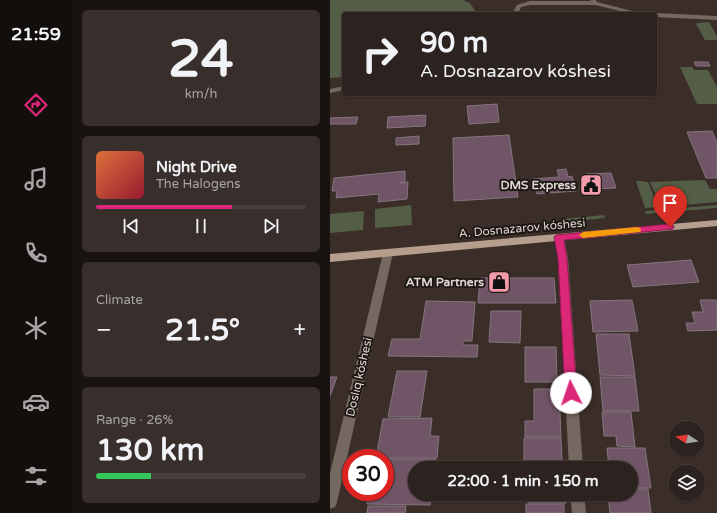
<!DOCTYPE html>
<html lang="en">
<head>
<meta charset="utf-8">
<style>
	:root { --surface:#2c221f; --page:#382f2c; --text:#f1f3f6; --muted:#a6a4a4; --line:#483f3d; --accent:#db2777 }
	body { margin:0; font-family:"Varela Round",sans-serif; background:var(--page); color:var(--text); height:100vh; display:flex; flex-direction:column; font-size:15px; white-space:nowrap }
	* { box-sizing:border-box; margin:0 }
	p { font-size:13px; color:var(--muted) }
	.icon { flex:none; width:22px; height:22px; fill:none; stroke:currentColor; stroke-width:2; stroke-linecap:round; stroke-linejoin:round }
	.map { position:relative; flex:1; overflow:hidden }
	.panel { display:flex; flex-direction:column; gap:10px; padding:10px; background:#181311; width:258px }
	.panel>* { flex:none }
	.hud { position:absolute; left:12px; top:12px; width:315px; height:84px; border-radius:4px; box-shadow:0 1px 3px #0004,0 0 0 1px var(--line); background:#2c221f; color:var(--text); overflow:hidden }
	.needle { width:26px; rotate:282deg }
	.controls { position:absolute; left:339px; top:421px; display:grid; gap:8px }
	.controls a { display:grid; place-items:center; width:36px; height:36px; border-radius:50%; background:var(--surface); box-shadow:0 1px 3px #0004,0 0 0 1px var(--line); font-size:20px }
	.speed { position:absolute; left:12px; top:449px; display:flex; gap:8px; font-size:20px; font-weight:700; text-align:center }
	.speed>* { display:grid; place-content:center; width:52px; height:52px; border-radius:50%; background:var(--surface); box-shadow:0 1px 3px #0004,0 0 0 1px var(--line); line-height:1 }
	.speed .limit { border:6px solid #d22; background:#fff; color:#111 }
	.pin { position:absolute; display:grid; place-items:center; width:34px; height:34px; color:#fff; margin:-41px -17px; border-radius:50% 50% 50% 0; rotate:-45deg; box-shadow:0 0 4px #0007 }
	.pin .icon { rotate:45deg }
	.me { position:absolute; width:44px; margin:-22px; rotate:356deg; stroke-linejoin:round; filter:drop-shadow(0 0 3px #0008) }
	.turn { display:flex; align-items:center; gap:14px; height:84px; padding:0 12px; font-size:18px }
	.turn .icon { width:52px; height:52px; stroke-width:2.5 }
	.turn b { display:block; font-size:28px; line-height:34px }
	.big { font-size:30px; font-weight:700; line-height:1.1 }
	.panel .tile { flex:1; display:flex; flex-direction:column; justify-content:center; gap:6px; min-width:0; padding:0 14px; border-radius:6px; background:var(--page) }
	.panel .dial { align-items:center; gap:0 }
	.dial b { font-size:52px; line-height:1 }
	.song { display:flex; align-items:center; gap:12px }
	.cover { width:48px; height:48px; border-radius:6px; background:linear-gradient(135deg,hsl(20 70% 55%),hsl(350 70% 35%)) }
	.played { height:4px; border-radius:2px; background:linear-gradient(90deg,var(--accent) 65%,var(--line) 65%) }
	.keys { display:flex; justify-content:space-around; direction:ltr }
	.heat { display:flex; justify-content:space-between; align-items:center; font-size:22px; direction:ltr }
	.charge { height:6px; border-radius:3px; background:linear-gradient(90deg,#34c759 26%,var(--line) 0) }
	.trip { position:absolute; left:78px; top:461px; width:230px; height:40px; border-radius:20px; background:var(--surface); box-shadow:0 1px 3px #0004,0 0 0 1px var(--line); font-weight:700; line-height:40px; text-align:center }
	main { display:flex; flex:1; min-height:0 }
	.tab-bar { display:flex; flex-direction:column; width:72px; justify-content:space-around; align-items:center; background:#120e0c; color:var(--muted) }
	.tab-bar .icon { width:28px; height:28px }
	.tab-bar .active { color:var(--accent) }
	.tab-bar b { font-size:18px; color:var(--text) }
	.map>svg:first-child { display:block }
</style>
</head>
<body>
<main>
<nav class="tab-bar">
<b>21:59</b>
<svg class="icon active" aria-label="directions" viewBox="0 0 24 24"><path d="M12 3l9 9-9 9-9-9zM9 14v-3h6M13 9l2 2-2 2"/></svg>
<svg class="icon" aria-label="music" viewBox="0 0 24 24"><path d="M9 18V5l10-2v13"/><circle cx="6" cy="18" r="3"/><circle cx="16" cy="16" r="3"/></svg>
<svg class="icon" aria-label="phone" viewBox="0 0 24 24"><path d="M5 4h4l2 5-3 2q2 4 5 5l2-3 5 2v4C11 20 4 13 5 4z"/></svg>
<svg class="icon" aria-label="climate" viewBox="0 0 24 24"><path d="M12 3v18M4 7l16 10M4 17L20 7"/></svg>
<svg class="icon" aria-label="car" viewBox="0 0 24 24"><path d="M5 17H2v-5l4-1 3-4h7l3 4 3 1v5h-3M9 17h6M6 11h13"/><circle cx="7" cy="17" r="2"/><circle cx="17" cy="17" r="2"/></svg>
<svg class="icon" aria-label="filters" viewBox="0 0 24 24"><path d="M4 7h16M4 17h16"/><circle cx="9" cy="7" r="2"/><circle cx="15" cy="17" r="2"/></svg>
</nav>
<section class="panel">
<div class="tile dial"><b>24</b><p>km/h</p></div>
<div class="tile">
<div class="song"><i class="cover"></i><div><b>Night Drive</b><p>The Halogens</p></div></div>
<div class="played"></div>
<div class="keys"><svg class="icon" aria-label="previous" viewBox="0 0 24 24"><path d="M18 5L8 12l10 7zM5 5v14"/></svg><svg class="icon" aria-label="pause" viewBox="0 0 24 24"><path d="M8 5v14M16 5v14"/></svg><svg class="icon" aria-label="next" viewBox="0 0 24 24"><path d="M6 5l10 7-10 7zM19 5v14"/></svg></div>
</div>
<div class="tile"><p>Climate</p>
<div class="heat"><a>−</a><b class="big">21.5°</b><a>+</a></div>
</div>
<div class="tile"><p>Range · 26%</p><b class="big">130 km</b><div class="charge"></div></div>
</section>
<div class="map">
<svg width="387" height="513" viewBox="0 0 387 513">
	<rect width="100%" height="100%" fill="#3b2e29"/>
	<!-- green -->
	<g fill="#545d46">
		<path d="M0,0H133L140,3L147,14H14V77L0,78Z"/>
		<path d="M379,22L387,36V40H375L366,24L368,23Z"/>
		<path d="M350,67H362L364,70H378L387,87V104H367Z"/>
		<path d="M375,180L380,189H387V202L331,207L320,182Z"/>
		<path d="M306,181H313L314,182H318L328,207L315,208Z"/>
		<path d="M81,205L82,225L45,228V209Z"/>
		<path d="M387,205V208L316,214L315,211Z"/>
		<path d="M34,211L33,230L0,233V214Z"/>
		<path d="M274,215L275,218L234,222L233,219Z"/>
	</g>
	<!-- building -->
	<g fill="#705567" stroke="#84757e">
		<path d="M364,62H378L380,66H366Z"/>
		<path d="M167,104L169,122L139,124L137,106Z"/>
		<path d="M96,115L95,126L57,128L58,117Z"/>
		<path d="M28,117L26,124H0V118Z"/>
		<path d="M382,131L387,143V178H376L357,132Z"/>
		<path d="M179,135L188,197L124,201L123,138Z"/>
		<path d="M89,136V144L66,145V138Z"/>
		<path d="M236,169L238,177L242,176L246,191L207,194L203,179L229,177L227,170Z"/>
		<path d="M75,171V182L70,183L78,182L77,199L48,202L49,194L6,198L7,191H2L4,178Z"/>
		<path d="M281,173L286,188L260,189L256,174Z"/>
		<path d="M361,260L369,282L303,287L297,265Z"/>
		<path d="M150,278H224L226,303H148Z"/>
		<path d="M302,300L308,331L263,332L260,301Z"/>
		<path d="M370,300H387V330L358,331L356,323H365L362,312H373Z"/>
		<path d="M96,301L145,302L142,341H133V345H148L147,357L58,356L62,339H90Z"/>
		<path d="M161,311H191L190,343L159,342Z"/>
		<path d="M266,334H299L305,376L270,375Z"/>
		<path d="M195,347H226L227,382H195Z"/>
		<path d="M67,371H97L90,417H58Z"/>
		<path d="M0,377H7L0,396Z"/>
		<path d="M270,377H305L309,411H273Z"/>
		<path d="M204,389H229L231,437H195V421H204Z"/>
		<path d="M272,412H301L305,447L287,446L286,436H274Z"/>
		<path d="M102,418L100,436H109L107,458H46L53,419Z"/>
		<path d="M194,438H231L232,462L194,461Z"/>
		<path d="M277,448H315L321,488H301V468H279Z"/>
		<path d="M55,459H106L105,468H85V494H101L100,505L37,504L40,492H55Z"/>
		<path d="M199,462H234L235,468H199Z"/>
		<path d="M301,489H318L321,513H280L278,494H301Z"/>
		<rect x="199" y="494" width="37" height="9"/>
		<rect x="196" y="504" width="38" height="9"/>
		<path d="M38,506H76L75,513H37Z"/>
	</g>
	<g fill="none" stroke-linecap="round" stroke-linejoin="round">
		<!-- minor -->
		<g fill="#746860" fill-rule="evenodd">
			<path d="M260,0H266L267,2L314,14H303L265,5H200L191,7L188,14H182L187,5L200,1H261Z"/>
			<path d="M325,13L387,16V20L325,17V14H323Z"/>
			<path d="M14,86V90L0,93V89Z"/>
			<path d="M229,234L234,237L238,258L253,468H239L228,258L224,237Z"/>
			<path d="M58,249L63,253L7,502L5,507L0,509V473L53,253Z"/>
			<path d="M240,494H254L256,513H242Z"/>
		</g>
		<!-- major -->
		<path fill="#b69e8d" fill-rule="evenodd" d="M387,220V226L0,262V254Z"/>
	</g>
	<!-- route -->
	<path fill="#db2777" stroke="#8e194d" d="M340,224L343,225L344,227L343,229L234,240L237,258L247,393L245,396L241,398L237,396L235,393L228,258L224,237L226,235Z"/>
	<!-- slow -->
	<path fill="#f59e0b" d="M307,227L310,228L311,230L310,232L253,238L249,235L253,232Z"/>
	<!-- icons -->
	<defs>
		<g id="civic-square" transform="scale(1.15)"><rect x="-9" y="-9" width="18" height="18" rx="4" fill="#f39aab" stroke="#1e1815"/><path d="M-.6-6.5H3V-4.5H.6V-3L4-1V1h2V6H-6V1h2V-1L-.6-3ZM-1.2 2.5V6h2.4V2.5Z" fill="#111"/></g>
		<g id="shop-square" transform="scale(1.15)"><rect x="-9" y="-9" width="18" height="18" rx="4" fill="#f39aab" stroke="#1e1815"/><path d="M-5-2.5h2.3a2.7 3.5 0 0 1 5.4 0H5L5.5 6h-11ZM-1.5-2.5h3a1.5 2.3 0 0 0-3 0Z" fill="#111"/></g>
	</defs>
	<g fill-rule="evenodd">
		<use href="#civic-square" x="261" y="185"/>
		<use href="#shop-square" x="169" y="282"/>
	</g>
	<g text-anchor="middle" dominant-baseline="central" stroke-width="4" stroke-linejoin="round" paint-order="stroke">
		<!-- poi labels -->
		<g font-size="12" font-weight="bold" fill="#dfd5d2" stroke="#1e1815" text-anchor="end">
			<text x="246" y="185">DMS Express</text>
			<text x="154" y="282">ATM Partners</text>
		</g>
		<!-- street labels -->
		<g font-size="12" fill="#dfd5d2" stroke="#1e1815">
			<text transform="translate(192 228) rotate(-5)">A. Dosnazarov kóshesi</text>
			<text transform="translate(29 377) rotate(-77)">Doslıq kóshesi</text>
		</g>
	</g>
</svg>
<div class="controls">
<a><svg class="needle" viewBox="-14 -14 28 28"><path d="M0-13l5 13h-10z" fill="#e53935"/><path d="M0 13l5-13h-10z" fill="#a6a4a4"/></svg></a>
<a><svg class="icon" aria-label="layers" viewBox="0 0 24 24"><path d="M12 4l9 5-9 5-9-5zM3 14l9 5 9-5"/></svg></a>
</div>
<div class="speed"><div class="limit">30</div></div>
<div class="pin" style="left:340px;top:227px;background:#d93025"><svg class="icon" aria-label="arrive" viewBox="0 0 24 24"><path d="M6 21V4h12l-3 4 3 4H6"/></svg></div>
<svg class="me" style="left:241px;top:393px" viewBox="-20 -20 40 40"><circle r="19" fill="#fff"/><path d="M0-13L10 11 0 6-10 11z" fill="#db2777"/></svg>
<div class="trip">22:00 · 1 min · 150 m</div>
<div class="hud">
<div class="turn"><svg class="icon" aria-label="right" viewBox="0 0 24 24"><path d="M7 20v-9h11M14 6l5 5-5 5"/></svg><div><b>90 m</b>A. Dosnazarov kóshesi</div></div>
</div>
</div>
</main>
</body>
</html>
